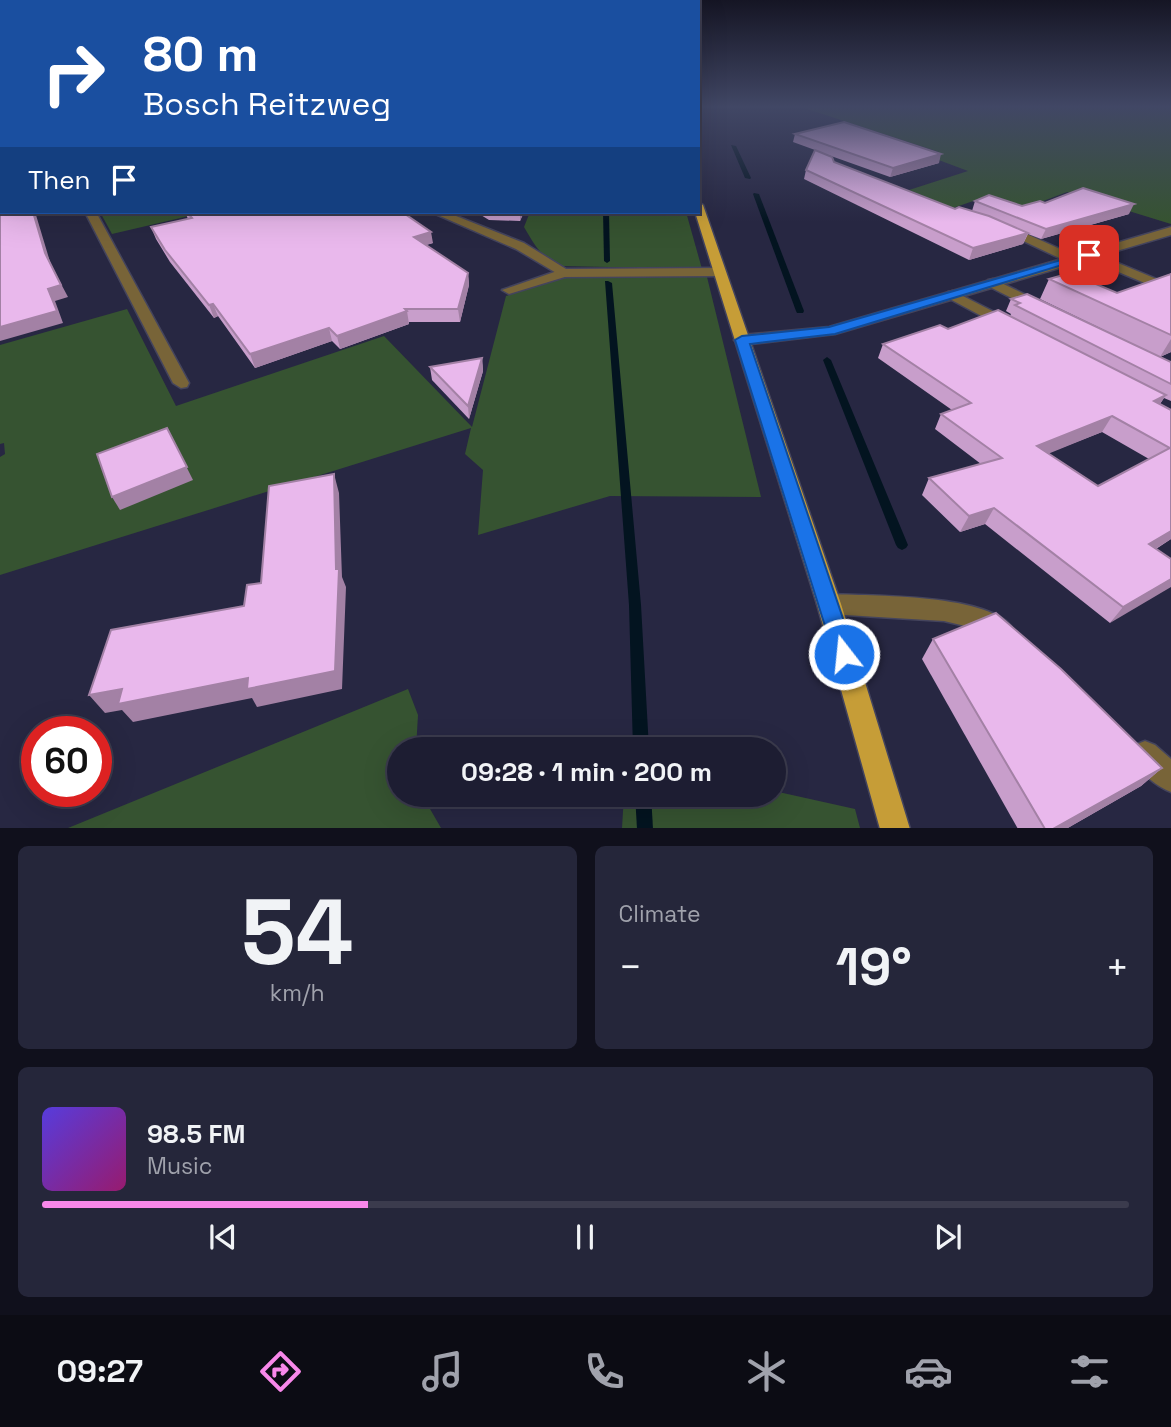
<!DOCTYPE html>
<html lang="en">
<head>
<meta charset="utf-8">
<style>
	:root { --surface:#1d1d32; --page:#25263a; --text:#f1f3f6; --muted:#a0a2ac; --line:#3b3b4d; --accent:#f888ea }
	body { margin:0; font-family:"Space Grotesk",sans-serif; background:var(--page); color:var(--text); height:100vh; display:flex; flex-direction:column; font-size:26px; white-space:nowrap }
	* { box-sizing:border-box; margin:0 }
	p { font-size:23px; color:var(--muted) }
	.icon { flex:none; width:38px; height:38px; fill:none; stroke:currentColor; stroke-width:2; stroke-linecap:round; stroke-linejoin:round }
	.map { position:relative; height:828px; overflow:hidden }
	.details { display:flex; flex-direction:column; gap:18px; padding:18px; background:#10101c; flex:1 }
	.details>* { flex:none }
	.guide { position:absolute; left:0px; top:0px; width:700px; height:214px; box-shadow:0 7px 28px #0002,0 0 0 2px var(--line); background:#1a4fa0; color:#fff; overflow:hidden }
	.speed { position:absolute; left:21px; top:716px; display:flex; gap:14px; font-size:35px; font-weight:700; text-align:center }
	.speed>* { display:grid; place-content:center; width:91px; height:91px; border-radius:50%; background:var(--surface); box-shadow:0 7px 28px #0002,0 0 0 2px var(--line); line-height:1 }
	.speed .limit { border:10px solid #d22; background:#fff; color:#111 }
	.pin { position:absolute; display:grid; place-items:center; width:60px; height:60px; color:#fff; margin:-30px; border-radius:14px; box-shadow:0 4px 10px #0006 }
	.me { position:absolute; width:77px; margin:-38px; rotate:344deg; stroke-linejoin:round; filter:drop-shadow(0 0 5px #0008) }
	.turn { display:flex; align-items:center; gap:24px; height:147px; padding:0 28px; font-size:32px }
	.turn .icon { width:91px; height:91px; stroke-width:2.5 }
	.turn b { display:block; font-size:49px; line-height:60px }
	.then { display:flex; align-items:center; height:66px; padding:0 28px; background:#0003; gap:14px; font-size:26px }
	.big { font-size:52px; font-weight:800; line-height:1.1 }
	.details .tile { flex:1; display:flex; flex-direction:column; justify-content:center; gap:10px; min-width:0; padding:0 24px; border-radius:10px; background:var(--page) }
	.details .dial { align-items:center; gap:0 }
	.dial b { font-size:91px; line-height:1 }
	.song { display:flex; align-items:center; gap:21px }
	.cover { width:84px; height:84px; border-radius:10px; background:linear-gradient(135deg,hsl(250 70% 55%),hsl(320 70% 35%)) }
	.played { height:7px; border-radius:4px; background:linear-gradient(90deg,var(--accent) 30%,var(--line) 30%) }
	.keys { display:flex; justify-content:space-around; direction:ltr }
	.heat { display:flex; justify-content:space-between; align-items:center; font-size:38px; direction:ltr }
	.details .tiles { flex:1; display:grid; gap:18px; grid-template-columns:1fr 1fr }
	.tile:last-child { grid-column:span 2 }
	.trip { position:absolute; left:387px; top:737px; width:399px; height:70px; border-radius:35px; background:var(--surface); box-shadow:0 7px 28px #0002,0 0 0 2px var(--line); font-weight:800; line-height:70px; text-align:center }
	.menu { display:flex; height:112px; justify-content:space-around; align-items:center; background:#0c0c14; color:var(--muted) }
	.menu .icon { width:49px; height:49px }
	.menu .on { color:var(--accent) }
	.menu b { font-size:32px; color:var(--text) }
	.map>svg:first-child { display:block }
</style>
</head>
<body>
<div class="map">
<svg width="1171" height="829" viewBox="0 0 1171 829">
	<rect width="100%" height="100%" fill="#272742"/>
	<!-- green -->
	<g fill="#365331">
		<path d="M798,106H1171V224L1067,192L1014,212L979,199L953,208L909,190L968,171L928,156L939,152Z"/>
		<path d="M100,212H206L112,234Z"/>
		<path d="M530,212H686L702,269L561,266C541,257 535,246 524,227Z"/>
		<path d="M566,277H707L761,497L610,496L478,535L483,470L465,454L471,428L0,575V457L5,454L4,443L0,444V345L127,309L176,406L384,336L472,427L506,296Z"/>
		<path d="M408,689L418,715L416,749H399V794L422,795L441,828H68Z"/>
		<path d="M774,791L855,809L860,828H622L624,795L774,794Z"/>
	</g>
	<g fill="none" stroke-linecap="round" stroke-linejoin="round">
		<!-- stream -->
		<g fill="#031420" fill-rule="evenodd">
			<path d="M731,145L736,146L751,178L750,179L745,178Z"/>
			<path d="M754,193L759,194L804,311L803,313H797L796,311L753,194Z"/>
			<path d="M603,212H609L610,261L607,263L604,261Z"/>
			<path d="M605,281H608L612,283L641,605L649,749H633L629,605Z"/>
			<path d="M827,357L831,360L908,545L906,548L902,550L898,548L896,545L823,360Z"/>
			<path d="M635,794H651L653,829H637Z"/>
		</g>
		<!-- service casing -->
		<g stroke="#44445d" stroke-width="3">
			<g id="service">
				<path d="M85,212H96L189,383L187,387L181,388L173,383Z"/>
				<path d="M1004,224L1078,257L1080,260L1070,263L1000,230L998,228Z"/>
				<path d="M1089,251L1171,285V294L1085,258L1083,255Z"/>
				<path d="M563,269L568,270V276L509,294L502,290Z"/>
				<path d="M993,279L1045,304L1047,307L1040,311L1035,310L988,286V280Z"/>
				<path d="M953,291L1012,321L1014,324L1012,327H1002L948,298V292Z"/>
				<path d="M829,594C868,596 996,593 1014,631L1011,638L1002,642L978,629L944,621L829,614L821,611L817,604L821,597Z"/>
				<path d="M1145,741L1155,745L1171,759V792C1155,786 1138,771 1131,755L1135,745Z"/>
			</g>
		</g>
		<!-- minor casing -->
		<g stroke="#44445d" stroke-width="3">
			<g id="minor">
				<rect x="0" y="185" width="2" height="6"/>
				<path d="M431,212H446L524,243L566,269L718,268L725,272L718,276L563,277L516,249Z"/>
				<path d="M1171,227V235L835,334L742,345L734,340L742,335L829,327Z"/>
			</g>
		</g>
		<!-- primary casing -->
		<g stroke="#44445d" stroke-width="3">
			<path id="primary" d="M698,202L703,205L841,604L910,829H880L817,604L695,212H698Z"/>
		</g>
		<!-- service -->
		<use href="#service" fill="#786438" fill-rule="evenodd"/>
		<!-- minor -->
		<use href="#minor" fill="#786438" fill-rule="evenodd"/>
		<!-- primary -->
		<use href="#primary" fill="#c69d37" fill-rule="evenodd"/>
	</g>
	<!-- wall -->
	<g fill="#c89ecb" fill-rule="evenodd">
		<path d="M795,134L939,163L890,177L817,151L834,162L955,209L972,211L975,201L1022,206L1045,203L1129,214L1041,239L1028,234L1023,244L969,260L804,179L806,170L815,150L793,142Z"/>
		<path d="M185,212H402L433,243L426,245L468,273L469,285L460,322H409V324L340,349L332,341L255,368L218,316L214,318L170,262L156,239L151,227L188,219Z"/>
		<path d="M476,212H524L520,221L489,220Z"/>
		<path d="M1171,273V352L1160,357L1040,299L1049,279L1117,293L1170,274Z"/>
		<path d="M1011,299L1171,362V401L1164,398L1160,404L1171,410V539L1156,549L1171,559L1110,623L985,524L960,532L922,495L929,478L981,464L935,429L941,414L952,410L878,358L883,344L1010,316L1011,314L1006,311ZM1102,432L1149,459L1098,486L1048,453Z"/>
		<path d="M482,358L483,371L469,419L432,380L430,367Z"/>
		<path d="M933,639L1162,768L1141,786L1066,829H1018L922,659Z"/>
	</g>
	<!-- shaded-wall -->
	<g fill="#a381a5">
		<path d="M941,154L939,163L890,177L893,168Z"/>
		<path d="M1134,204L1129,214L1041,239L1046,229Z"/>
		<path d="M33,212H34L36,215L51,265L68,297L55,301L63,323L0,341V327L48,289Z"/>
		<path d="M520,212H524L520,221Z"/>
		<path d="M431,232L433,243L416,248L414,237Z"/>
		<path d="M1028,233L1023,244L969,260L973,248Z"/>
		<path d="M468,273L469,285L460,322L458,309Z"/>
		<path d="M213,304L218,316L214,318L209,305Z"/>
		<path d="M407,311L409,324L340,349L337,336Z"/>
		<path d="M329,328L332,341L255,368L250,354Z"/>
		<path d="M1171,339V352L1160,357Z"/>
		<path d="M482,358L483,371L469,419L468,406Z"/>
		<path d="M1166,395L1155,411L1154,401Z"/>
		<path d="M1112,416L1102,432L1028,462L1037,446Z"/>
		<path d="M167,428L193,480L120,510L112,497Z"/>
		<path d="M334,474L339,493L342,577L346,587L342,689L257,707L252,698L133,722L122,710L105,713L89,695L336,569Z"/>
		<path d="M994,508L985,524L960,532L969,516Z"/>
		<path d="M1171,531V539L1136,561L1149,544Z"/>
		<path d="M1171,579V587L1110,623L1123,607Z"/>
		<path d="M1162,768L1141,786L1066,829H1053Z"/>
	</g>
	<!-- building -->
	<g fill="#e9b8ec" stroke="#a381a5" stroke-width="2" fill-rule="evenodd">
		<path d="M844,122L941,154L893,168L795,134Z"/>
		<path d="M815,150L832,157L834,162L955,209L959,207L989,216L1028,233L973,248L806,170Z"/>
		<path d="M1083,188L1134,204L1046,229L975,201L989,195L1022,206L1040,201L1045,203Z"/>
		<path d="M0,211L33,212L45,253L61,285L48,289L57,311L0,327Z"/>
		<path d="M187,212H402L431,232L414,237L468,273L458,309H405L407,311L337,336L329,328L250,354L213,304L209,305L165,250L151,227L192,218Z"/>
		<path d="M1070,273L1117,293L1171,274V335L1049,279Z"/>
		<path d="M1027,294L1171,362V384L1015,305L1020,303L1011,299Z"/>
		<path d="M998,310L1166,395L1154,401L1171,410V531L1149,544L1171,559V579L1123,607L994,508L969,516L929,478L1002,458L941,414L971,403L883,344L940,325L948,329ZM1112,416L1170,448L1098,486L1037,446Z"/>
		<path d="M482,358L468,406L430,367Z"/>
		<path d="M167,428L187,467L112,497L97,454Z"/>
		<path d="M334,474L336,569H339L335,671L247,689L248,678L118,704L122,689L89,695L111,630L244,606L247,585L261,583L269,486Z"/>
		<path d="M996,613L1061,669L1162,768L1053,829H1045L933,639Z"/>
	</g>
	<!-- sky -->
	<linearGradient id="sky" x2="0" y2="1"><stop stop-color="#151524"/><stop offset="0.48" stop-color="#414765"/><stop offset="1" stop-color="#414765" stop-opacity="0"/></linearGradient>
	<rect width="1171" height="222" fill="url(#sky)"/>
	<!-- route -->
	<path fill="#1a73e8" stroke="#114b97" stroke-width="2" d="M1085,253L1095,255L835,334L750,344L855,654L852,661L844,664L836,661L735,340L742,336L829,327Z"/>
</svg>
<div class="speed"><div class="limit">60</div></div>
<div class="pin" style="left:1089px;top:255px;background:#d93025"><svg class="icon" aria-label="arrive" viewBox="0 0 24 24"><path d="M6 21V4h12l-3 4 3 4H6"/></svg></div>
<svg class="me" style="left:844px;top:654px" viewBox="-20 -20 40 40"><circle r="17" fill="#1a73e8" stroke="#fff" stroke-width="3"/><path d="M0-11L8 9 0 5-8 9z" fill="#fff"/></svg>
<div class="trip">09:28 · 1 min · 200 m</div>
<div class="guide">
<div class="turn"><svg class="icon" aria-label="right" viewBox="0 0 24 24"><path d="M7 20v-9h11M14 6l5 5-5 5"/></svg><div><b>80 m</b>Bosch Reitzweg</div></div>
<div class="then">Then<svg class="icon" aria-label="arrive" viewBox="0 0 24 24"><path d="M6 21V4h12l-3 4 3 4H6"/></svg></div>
</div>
</div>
<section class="details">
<div class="tiles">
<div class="tile dial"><b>54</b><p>km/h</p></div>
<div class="tile"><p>Climate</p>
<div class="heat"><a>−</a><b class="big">19°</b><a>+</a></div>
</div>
<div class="tile">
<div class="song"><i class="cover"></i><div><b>98.5 FM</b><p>Music</p></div></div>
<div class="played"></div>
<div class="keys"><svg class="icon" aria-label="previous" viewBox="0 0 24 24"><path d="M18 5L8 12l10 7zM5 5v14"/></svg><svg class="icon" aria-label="pause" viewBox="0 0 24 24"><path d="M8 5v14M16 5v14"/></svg><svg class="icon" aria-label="next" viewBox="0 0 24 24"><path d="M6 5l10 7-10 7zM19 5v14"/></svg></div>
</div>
</div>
</section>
<nav class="menu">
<b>09:27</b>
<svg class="icon on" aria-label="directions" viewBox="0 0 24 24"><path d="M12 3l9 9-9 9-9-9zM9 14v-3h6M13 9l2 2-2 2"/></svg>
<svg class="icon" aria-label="music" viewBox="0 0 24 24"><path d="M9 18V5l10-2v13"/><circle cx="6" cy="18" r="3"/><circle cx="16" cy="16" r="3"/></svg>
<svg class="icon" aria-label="phone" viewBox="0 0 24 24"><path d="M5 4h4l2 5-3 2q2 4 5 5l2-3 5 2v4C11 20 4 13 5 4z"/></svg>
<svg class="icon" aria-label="climate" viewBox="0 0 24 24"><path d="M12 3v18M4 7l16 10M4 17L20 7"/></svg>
<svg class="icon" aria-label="car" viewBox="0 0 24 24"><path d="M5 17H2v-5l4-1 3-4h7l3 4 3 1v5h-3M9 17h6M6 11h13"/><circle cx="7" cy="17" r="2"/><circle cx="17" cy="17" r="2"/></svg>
<svg class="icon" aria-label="filters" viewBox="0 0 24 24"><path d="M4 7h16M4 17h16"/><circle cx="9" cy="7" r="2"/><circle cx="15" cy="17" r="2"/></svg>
</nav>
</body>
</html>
